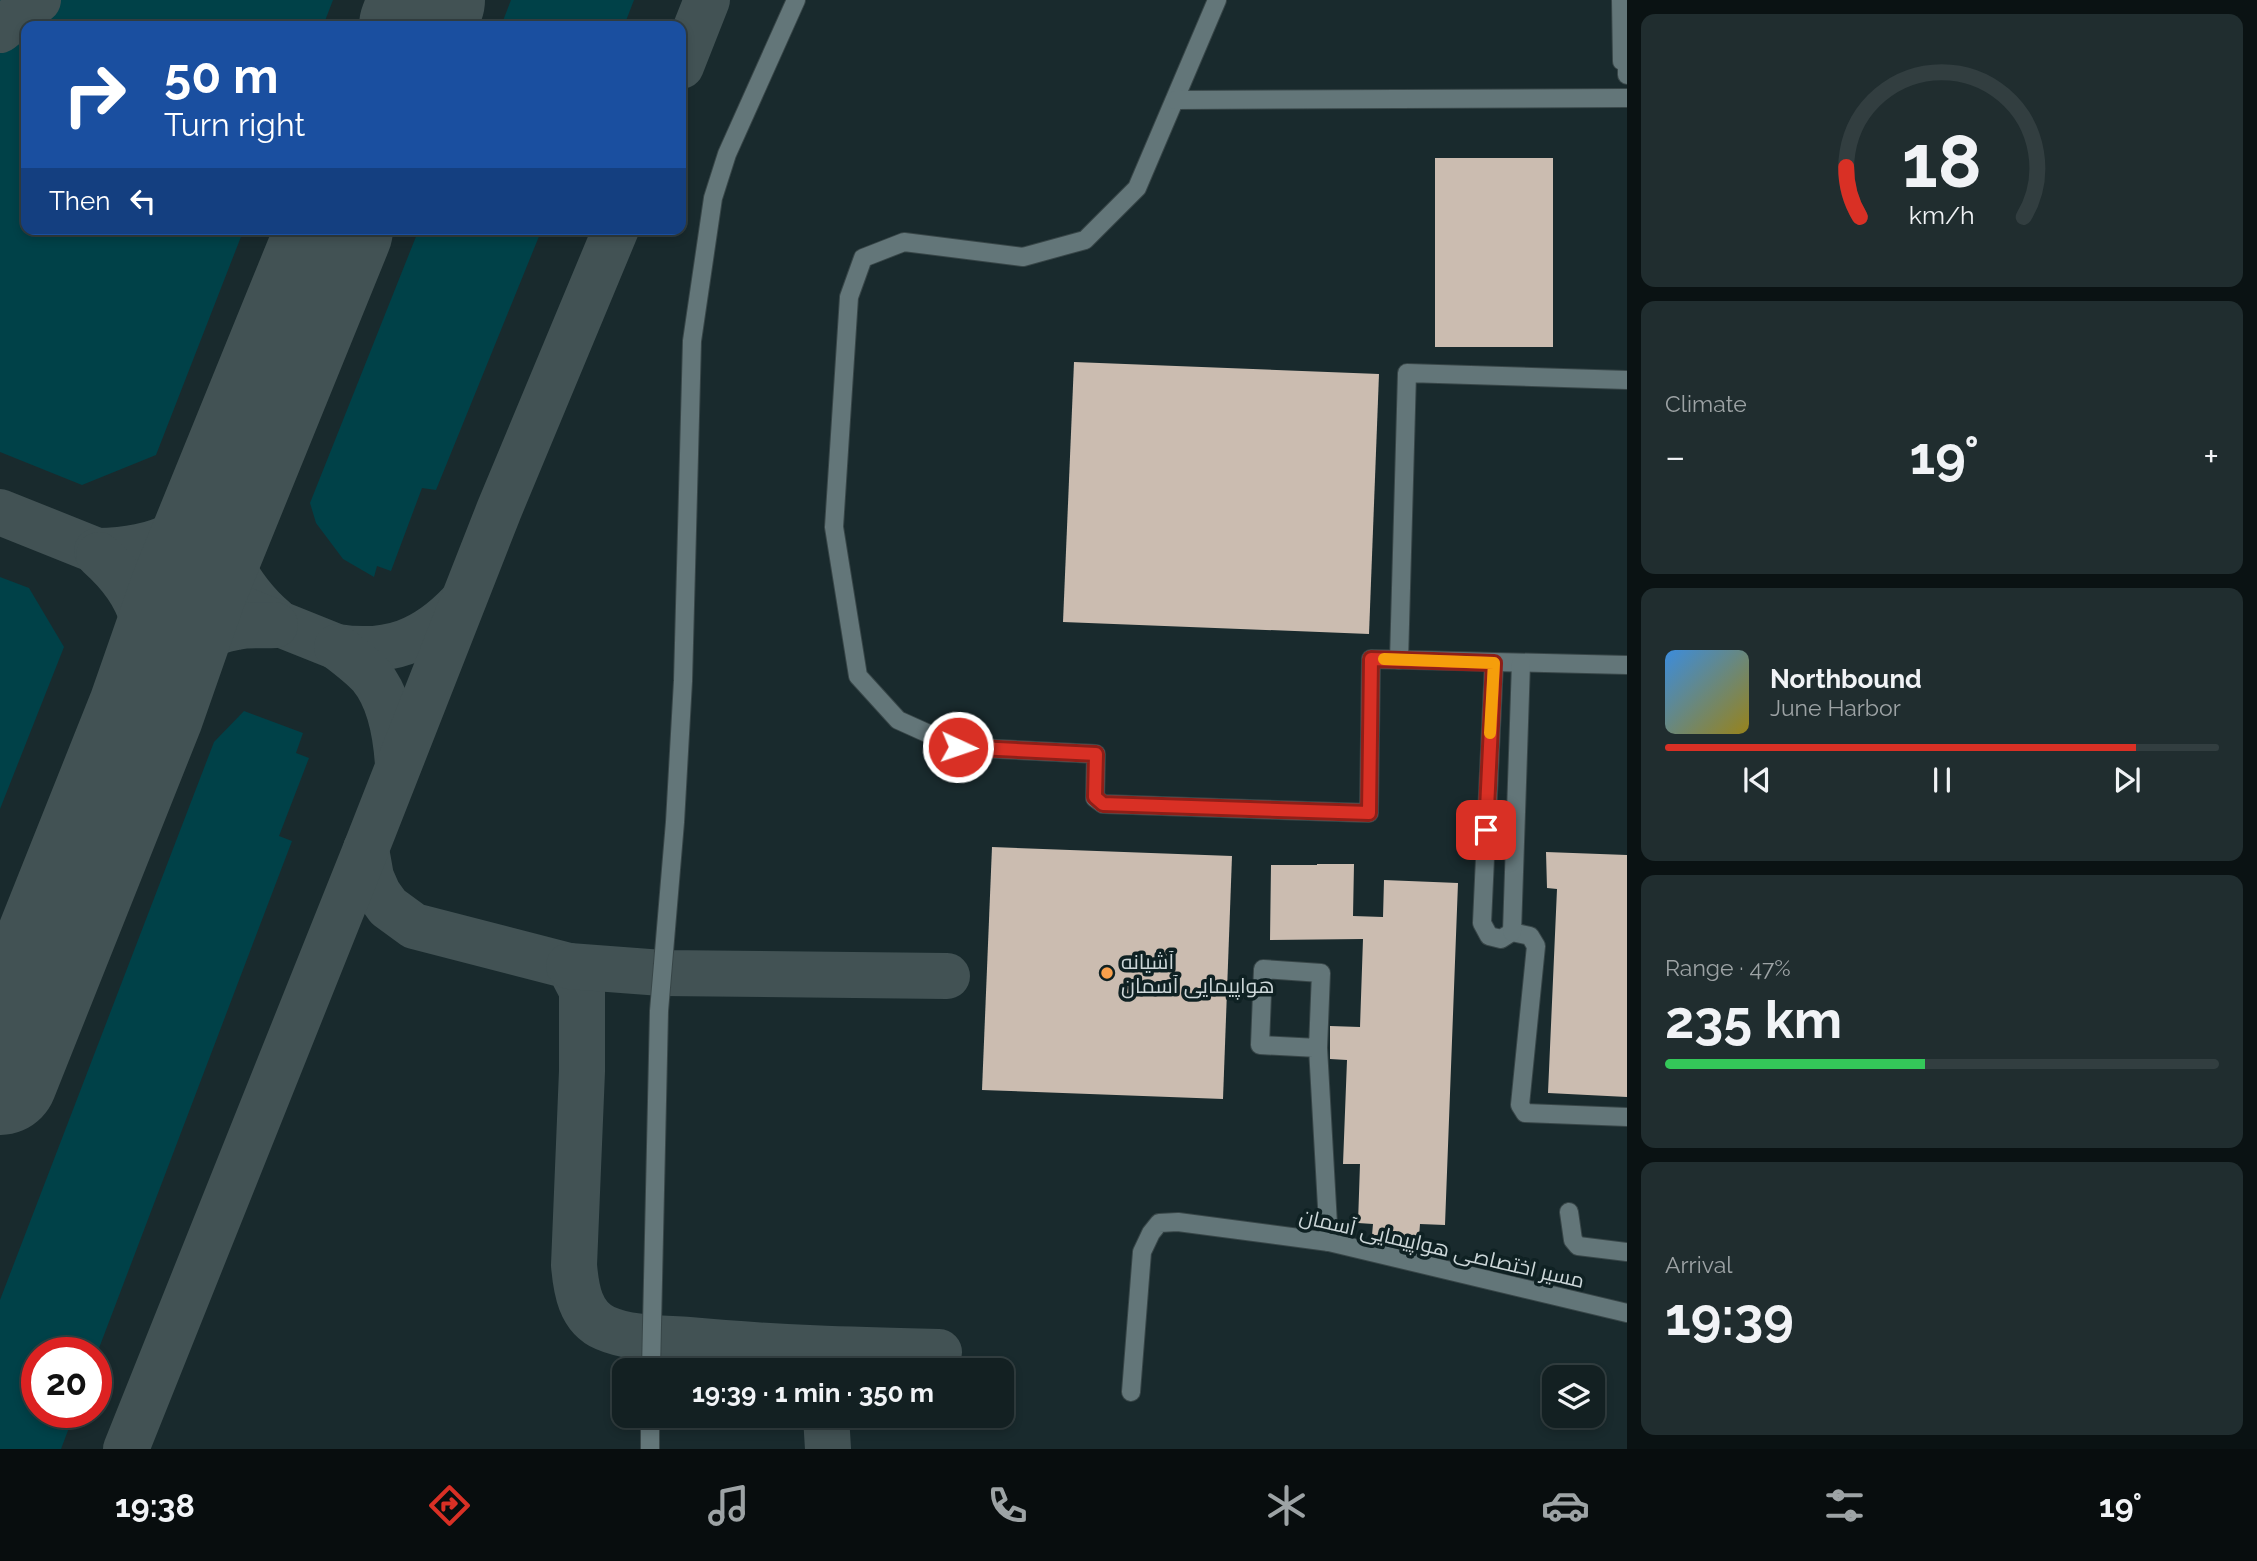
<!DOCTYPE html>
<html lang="en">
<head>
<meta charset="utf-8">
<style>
	:root { --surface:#132022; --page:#202d2f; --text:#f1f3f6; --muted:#9da3a5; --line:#323e40; --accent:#d93025 }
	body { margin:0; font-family:Raleway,Cairo,sans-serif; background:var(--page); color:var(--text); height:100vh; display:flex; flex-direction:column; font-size:26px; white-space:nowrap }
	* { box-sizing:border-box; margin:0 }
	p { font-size:23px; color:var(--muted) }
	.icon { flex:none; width:38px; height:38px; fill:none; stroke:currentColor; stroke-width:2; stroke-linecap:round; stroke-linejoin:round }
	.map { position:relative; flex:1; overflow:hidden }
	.panel { display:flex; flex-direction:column; gap:14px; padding:14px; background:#0a1213; width:630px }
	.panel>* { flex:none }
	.banner { position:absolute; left:21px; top:21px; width:665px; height:214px; border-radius:14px; box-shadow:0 4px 10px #0003,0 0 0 2px var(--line); background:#1a4fa0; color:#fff; overflow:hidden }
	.tools { position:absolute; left:1542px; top:1365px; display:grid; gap:14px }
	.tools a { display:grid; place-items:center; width:63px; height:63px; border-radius:14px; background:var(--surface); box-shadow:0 4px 10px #0003,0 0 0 2px var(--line); font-size:35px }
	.speed { position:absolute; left:21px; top:1337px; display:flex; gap:14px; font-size:35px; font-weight:700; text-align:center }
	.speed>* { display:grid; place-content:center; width:91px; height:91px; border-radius:50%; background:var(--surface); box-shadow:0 4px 10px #0003,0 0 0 2px var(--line); line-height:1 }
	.speed .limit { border:10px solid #d22; background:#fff; color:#111 }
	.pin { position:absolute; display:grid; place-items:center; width:60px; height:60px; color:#fff; margin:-30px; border-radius:14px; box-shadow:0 4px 10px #0006 }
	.me { position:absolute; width:77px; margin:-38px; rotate:93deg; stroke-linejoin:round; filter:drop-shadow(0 0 5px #0008) }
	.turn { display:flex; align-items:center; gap:24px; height:147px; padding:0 28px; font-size:32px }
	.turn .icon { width:91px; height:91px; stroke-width:2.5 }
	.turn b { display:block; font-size:49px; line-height:60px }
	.then { display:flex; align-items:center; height:66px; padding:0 28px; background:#0003; gap:14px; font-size:26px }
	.big { font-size:52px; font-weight:700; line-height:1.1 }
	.panel .widget { flex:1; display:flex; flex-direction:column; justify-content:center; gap:10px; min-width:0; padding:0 24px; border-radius:14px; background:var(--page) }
	.panel .dial { align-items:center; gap:0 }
	.dial svg { height:182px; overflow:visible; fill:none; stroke:var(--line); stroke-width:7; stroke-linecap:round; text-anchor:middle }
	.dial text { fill:var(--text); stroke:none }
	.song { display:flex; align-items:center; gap:21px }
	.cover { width:84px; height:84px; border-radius:10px; background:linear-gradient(135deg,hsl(210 70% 55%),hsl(50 70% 35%)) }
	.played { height:7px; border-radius:4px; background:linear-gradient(90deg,var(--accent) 85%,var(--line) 85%) }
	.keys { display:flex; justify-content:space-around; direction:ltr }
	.heat { display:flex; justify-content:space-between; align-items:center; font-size:38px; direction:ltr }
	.charge { height:10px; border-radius:5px; background:linear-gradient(90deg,#34c759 47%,var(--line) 0) }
	.trip { position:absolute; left:612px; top:1358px; width:402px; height:70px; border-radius:14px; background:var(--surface); box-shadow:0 4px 10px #0003,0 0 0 2px var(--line); font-weight:700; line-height:70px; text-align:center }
	.dock { display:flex; height:112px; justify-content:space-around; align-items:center; background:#080d0e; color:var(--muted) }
	.dock .icon { width:49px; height:49px }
	.dock .current { color:var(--accent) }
	.dock b { font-size:32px; color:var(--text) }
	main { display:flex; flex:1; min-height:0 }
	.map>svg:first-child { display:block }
</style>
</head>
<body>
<main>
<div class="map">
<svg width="1627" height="1449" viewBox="0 0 1627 1449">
	<rect width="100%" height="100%" fill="#192a2d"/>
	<!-- green -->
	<g fill="#004148">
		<path d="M0,0H333L323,26H26V229H244L156,455L82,485L0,452Z"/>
		<path d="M511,0H634L624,26H501Z"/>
		<path d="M419,229H542L436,490L422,488L391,571L377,566L374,577L343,559L316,523L310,503Z"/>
		<path d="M0,577L29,588L64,647L0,809Z"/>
		<path d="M244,711L303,733L296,753L309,758L279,836L292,841L96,1356V1353H37V1412H75L61,1449H0V1300L214,742Z"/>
	</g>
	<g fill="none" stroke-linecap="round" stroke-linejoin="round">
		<!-- taxiway -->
		<g stroke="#425254" stroke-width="46">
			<path d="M0,30L38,0"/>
			<path d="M681,66L707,0"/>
			<path d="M224,506C225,524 225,544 231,562C238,582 259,607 275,620"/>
			<path d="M0,512L337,647C389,655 425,641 461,603"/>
			<path d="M97,551C166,550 188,531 234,483"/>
			<path d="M99,555C155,605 148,642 146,711"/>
			<path d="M337,647C349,656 361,665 371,676C390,699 396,735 398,764"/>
			<path d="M161,669C184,649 205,632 236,627C249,624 262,626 275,625"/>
			<path d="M366,849L371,877L378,893L388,907L414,926L569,966L582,991V1071L574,1265C576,1289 580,1317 605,1328C630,1339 662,1338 689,1340C773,1348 856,1350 939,1352"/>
			<path d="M569,966L662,973L947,976"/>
			<path d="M826,1416L828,1449"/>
			<path d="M126,1449L366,849L499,510L616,229"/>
		</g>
		<!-- runway -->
		<g stroke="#425254" stroke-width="116">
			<path d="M417,26L427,0"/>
			<path d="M0,1077L146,711L189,588L335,229"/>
		</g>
	</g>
	<!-- building -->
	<g fill="#cbbcb0">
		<rect x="1435" y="158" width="118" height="189"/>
		<path d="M1074,362L1379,374L1369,634L1063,622Z"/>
		<path d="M992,847L1232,856L1223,1099L982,1090Z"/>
		<path d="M1546,852L1627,855V1097L1548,1093L1557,889L1547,888Z"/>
		<path d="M1317,864H1354L1353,916L1383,917L1384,880L1458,883L1445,1225L1420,1224L1419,1237L1372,1235L1373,1224L1358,1223L1360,1164H1343L1347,1060L1330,1059V1026L1360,1027L1363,939L1270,940L1271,865H1317Z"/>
	</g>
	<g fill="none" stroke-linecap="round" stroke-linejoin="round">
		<!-- minor casing -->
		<g stroke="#384648" stroke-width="20">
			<g id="minor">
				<path d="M1217,0L1137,188L1085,240L1023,257L904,242L863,258L849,297L834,527L858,676L898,720L958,747L1096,754L1095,798L1103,804L1369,813L1371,659L1627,665"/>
				<path d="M1621,0L1622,61L1627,64V75"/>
				<path d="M1175,100L1627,98"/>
				<path d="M1399,660L1407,373L1627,380"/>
				<path d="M1494,663L1482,923L1489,936L1501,939L1512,932L1530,936L1536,946L1520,1105L1525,1113L1627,1117"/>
				<path d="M1512,932L1521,663"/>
				<path d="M1318,1048L1260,1045L1263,969L1321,973L1318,1048L1329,1242"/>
				<path d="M1569,1212L1573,1240L1578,1246L1627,1252"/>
				<path d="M651,1370L659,1011L675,822L683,681L692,341L713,198L727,154L796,0"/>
				<path d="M1131,1392L1142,1252L1151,1233L1159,1223L1178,1222L1329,1242L1627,1313"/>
				<path d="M650,1449V1416"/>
			</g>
		</g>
		<!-- minor -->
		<use href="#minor" stroke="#637679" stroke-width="18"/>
	</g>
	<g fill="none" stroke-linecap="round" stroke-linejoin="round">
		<!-- route casing -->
		<g stroke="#8d1f18" stroke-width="18">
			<path id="route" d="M958,747L1096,754L1095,797L1103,804L1369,813L1371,659L1494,663L1486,830"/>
		</g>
		<!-- route -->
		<use href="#route" stroke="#d93025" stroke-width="12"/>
		<!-- slow -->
		<path stroke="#f59e0b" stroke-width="12" d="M1384,659L1494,663L1490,733"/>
	</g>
	<!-- markers -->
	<circle fill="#f9a04c" stroke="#0f2123" stroke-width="2.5" cx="1107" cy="973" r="7"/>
	<g text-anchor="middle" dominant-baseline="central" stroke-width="7" stroke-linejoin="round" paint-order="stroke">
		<!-- poi labels -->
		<g font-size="21" fill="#cdd7d9" stroke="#0f2123" text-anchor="start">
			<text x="1121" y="961">آشیانه<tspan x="1121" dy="24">هواپیمایی آسمان</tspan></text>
		</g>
		<!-- street labels -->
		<g font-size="21" fill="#cdd7d9" stroke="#0f2123">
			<text transform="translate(1442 1248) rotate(13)">مسیر اختصاصی هواپیمایی آسمان</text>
		</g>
	</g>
</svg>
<div class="tools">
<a><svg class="icon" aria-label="layers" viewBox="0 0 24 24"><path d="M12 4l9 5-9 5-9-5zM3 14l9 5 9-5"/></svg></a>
</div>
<div class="speed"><div class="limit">20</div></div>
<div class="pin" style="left:1486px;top:830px;background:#d93025"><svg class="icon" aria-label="arrive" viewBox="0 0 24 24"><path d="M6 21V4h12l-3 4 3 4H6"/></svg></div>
<svg class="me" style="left:958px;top:747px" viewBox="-20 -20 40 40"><circle r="17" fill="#d93025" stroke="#fff" stroke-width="3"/><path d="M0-11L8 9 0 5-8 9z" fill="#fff"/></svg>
<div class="trip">19:39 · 1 min · 350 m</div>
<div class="banner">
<div class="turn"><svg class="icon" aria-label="right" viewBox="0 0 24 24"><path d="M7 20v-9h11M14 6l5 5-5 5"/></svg><div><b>50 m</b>Turn right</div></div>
<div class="then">Then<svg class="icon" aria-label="left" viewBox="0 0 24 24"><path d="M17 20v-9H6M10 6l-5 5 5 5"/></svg></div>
</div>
</div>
<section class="panel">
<div class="widget dial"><svg viewBox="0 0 100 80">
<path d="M14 69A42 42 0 1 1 86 69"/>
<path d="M14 69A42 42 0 0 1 8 47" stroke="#d93025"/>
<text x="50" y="56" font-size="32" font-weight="700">18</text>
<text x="50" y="72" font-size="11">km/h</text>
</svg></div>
<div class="widget"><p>Climate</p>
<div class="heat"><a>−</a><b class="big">19°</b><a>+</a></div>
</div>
<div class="widget">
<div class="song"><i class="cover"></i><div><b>Northbound</b><p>June Harbor</p></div></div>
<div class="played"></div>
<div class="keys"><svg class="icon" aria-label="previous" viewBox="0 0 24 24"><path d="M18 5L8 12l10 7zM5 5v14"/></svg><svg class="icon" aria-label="pause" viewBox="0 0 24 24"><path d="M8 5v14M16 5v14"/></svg><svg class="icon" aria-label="next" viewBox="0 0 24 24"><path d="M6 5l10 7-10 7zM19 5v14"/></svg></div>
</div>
<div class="widget"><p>Range · 47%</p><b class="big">235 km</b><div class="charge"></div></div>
<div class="widget"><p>Arrival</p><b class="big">19:39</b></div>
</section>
</main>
<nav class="dock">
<b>19:38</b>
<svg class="icon current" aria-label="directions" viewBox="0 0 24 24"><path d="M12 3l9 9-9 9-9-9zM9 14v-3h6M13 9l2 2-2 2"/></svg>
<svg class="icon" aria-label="music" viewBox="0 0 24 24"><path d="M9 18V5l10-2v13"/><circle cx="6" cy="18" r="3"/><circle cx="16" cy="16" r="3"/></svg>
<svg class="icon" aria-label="phone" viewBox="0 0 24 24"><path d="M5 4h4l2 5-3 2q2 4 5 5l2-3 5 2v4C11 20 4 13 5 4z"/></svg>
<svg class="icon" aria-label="climate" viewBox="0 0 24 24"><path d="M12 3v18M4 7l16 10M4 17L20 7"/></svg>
<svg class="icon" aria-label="car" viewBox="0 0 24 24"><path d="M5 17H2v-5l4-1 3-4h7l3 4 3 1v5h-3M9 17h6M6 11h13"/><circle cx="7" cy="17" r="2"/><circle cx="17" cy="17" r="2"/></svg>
<svg class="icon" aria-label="filters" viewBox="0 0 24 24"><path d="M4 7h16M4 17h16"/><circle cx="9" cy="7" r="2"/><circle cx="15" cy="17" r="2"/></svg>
<b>19°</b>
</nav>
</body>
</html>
